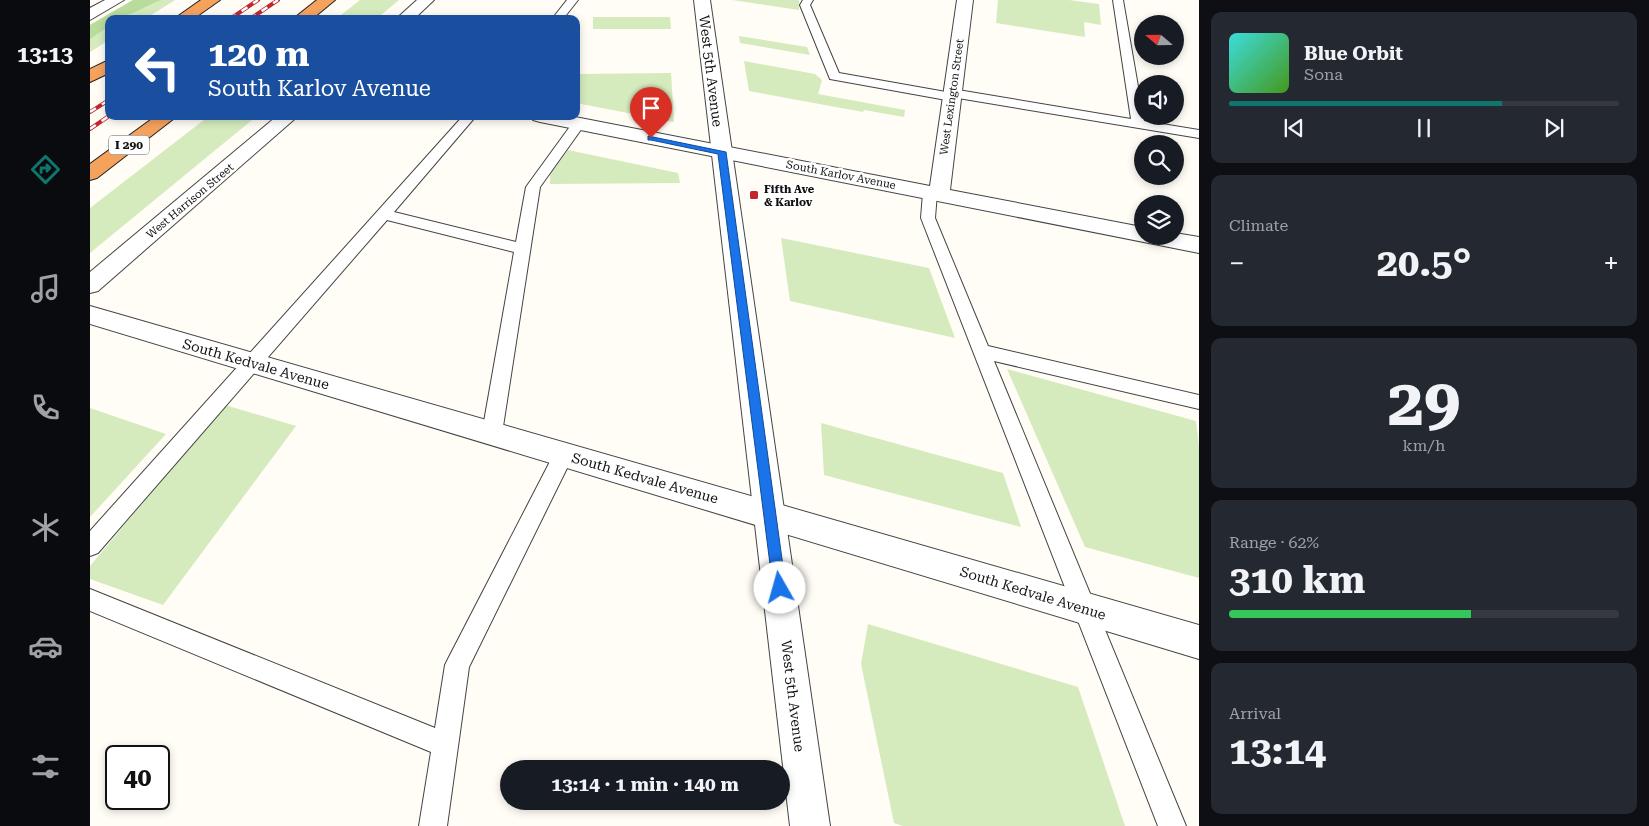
<!DOCTYPE html>
<html lang="en">
<head>
<meta charset="utf-8">
<style>
	:root { --surface:#171b24; --page:#242831; --text:#f1f3f6; --muted:#9ea1a6; --line:#363941; --accent:#0f766e }
	body { margin:0; font-family:"Roboto Serif",serif; background:var(--page); color:var(--text); height:100vh; display:flex; flex-direction:column; font-size:19px; white-space:nowrap }
	* { box-sizing:border-box; margin:0 }
	p { font-size:16px; color:var(--muted) }
	.icon { flex:none; width:28px; height:28px; fill:none; stroke:currentColor; stroke-width:2; stroke-linecap:round; stroke-linejoin:round }
	.map { position:relative; flex:1; overflow:hidden }
	.sheet { display:flex; flex-direction:column; gap:12px; padding:12px; background:#0d0f14; width:450px }
	.sheet>* { flex:none }
	.banner { position:absolute; left:15px; top:15px; width:475px; height:105px; border-radius:10px; box-shadow:0 2px 8px #0003; background:#1a4fa0; color:#fff; overflow:hidden }
	.needle { width:32px; rotate:290deg }
	.fabs { position:absolute; left:1044px; top:15px; display:grid; gap:10px }
	.fabs a { display:grid; place-items:center; width:50px; height:50px; border-radius:50%; background:var(--surface); box-shadow:0 2px 8px #0003; font-size:25px }
	.speed { position:absolute; left:15px; top:745px; display:flex; gap:10px; font-size:25px; font-weight:700; text-align:center }
	.speed>* { display:grid; place-content:center; width:65px; height:65px; border-radius:50%; background:var(--surface); box-shadow:0 2px 8px #0003; line-height:1 }
	.speed .limit { border:2px solid #111; border-radius:8px; background:#fff; color:#111 }
	.pin { position:absolute; display:grid; place-items:center; width:42px; height:42px; color:#fff; margin:-51px -21px; border-radius:50% 50% 50% 0; rotate:-45deg; box-shadow:0 0 5px #0007 }
	.pin .icon { rotate:45deg }
	.me { position:absolute; width:55px; margin:-28px; rotate:353deg; stroke-linejoin:round; filter:drop-shadow(0 0 4px #0008) }
	.turn { display:flex; align-items:center; gap:18px; height:105px; padding:0 20px; font-size:22px }
	.turn .icon { width:65px; height:65px; stroke-width:2.5 }
	.turn b { display:block; font-size:35px; line-height:42px }
	.big { font-size:38px; font-weight:700; line-height:1.1 }
	.sheet .tile { flex:1; display:flex; flex-direction:column; justify-content:center; gap:8px; min-width:0; padding:0 18px; border-radius:10px; background:var(--page) }
	.sheet .dial { align-items:center; gap:0 }
	.dial b { font-size:65px; line-height:1 }
	.song { display:flex; align-items:center; gap:15px }
	.cover { width:60px; height:60px; border-radius:8px; background:linear-gradient(135deg,hsl(180 70% 55%),hsl(100 70% 35%)) }
	.played { height:5px; border-radius:2px; background:linear-gradient(90deg,var(--accent) 70%,var(--line) 70%) }
	.keys { display:flex; justify-content:space-around; direction:ltr }
	.heat { display:flex; justify-content:space-between; align-items:center; font-size:28px; direction:ltr }
	.charge { height:8px; border-radius:4px; background:linear-gradient(90deg,#34c759 62%,var(--line) 0) }
	.trip { position:absolute; left:410px; top:760px; width:290px; height:50px; border-radius:25px; background:var(--surface); box-shadow:0 2px 8px #0003; font-weight:700; line-height:50px; text-align:center }
	main { display:flex; flex:1; min-height:0 }
	.tabs { display:flex; flex-direction:column; width:90px; justify-content:space-around; align-items:center; background:#090b0e; color:var(--muted) }
	.tabs .icon { width:35px; height:35px }
	.tabs .selected { color:var(--accent) }
	.tabs b { font-size:22px; color:var(--text) }
	.map>svg:first-child { display:block }
</style>
</head>
<body>
<main>
<nav class="tabs">
<b>13:13</b>
<svg class="icon selected" aria-label="directions" viewBox="0 0 24 24"><path d="M12 3l9 9-9 9-9-9zM9 14v-3h6M13 9l2 2-2 2"/></svg>
<svg class="icon" aria-label="music" viewBox="0 0 24 24"><path d="M9 18V5l10-2v13"/><circle cx="6" cy="18" r="3"/><circle cx="16" cy="16" r="3"/></svg>
<svg class="icon" aria-label="phone" viewBox="0 0 24 24"><path d="M5 4h4l2 5-3 2q2 4 5 5l2-3 5 2v4C11 20 4 13 5 4z"/></svg>
<svg class="icon" aria-label="climate" viewBox="0 0 24 24"><path d="M12 3v18M4 7l16 10M4 17L20 7"/></svg>
<svg class="icon" aria-label="car" viewBox="0 0 24 24"><path d="M5 17H2v-5l4-1 3-4h7l3 4 3 1v5h-3M9 17h6M6 11h13"/><circle cx="7" cy="17" r="2"/><circle cx="17" cy="17" r="2"/></svg>
<svg class="icon" aria-label="filters" viewBox="0 0 24 24"><path d="M4 7h16M4 17h16"/><circle cx="9" cy="7" r="2"/><circle cx="15" cy="17" r="2"/></svg>
</nav>
<div class="map">
<svg width="1109" height="826" viewBox="0 0 1109 826">
	<rect width="100%" height="100%" fill="#fffdf5"/>
	<!-- green -->
	<g fill="#d5ebbd">
		<path d="M43,0H85L55,19H19V40L0,52V25Z"/>
		<path d="M270,0H309L286,19H246Z"/>
		<path d="M642,0H709V10Z"/>
		<path d="M908,0H979L1009,4L1011,25L994,22L995,37L906,23Z"/>
		<path d="M503,17H580L581,29H503Z"/>
		<path d="M649,36L717,47L720,55L650,43Z"/>
		<path d="M654,61L725,74L732,80L728,94L815,110L814,117L774,110L773,112L659,91Z"/>
		<path d="M581,73L584,122L486,103V74Z"/>
		<path d="M119,116H167L0,253V208Z"/>
		<path d="M478,150L588,173L590,183L460,184V174Z"/>
		<path d="M691,238L839,268L865,338L700,301Z"/>
		<path d="M917,369L1106,421L1109,446V578L995,547Z"/>
		<path d="M135,405L206,426L73,605L0,579V566Z"/>
		<path d="M0,408L76,434L0,517Z"/>
		<path d="M731,423L913,473L931,527L734,475Z"/>
		<path d="M778,624L988,687L1035,826H813L804,823L771,664Z"/>
	</g>
	<!-- forest -->
	<path fill="#b9dc9c" d="M43,0H71C55,6 36,19 19,19V26L0,39V25Z"/>
	<g fill="none" stroke-linecap="round" stroke-linejoin="round">
		<!-- service casing -->
		<g stroke="#444" stroke-width="2">
			<g id="service">
				<path d="M477,0H488L473,19H462Z"/>
				<path d="M713,0H723L720,5L749,73L856,92L862,89L1041,119L1023,0H1033L1054,121L1109,130V138L868,98L862,101L740,79L710,5Z"/>
				<path d="M373,116H386L304,212L426,242L436,187L484,121L489,120L495,124L450,187L412,433L409,439L402,441L395,439L392,433L424,252L297,220L8,553L0,556V531Z"/>
				<path d="M840,189L847,193L845,218L898,346L1109,395V409L904,361L1096,826H1068L831,218L833,193Z"/>
				<path d="M474,446L481,448L484,454L379,667L357,826H329L341,752L0,611V589L345,728L355,665L359,657L467,448Z"/>
			</g>
		</g>
		<!-- minor casing -->
		<g stroke="#444" stroke-width="2">
			<g id="minor">
				<path d="M867,0H883L860,190L1052,227V236H1085V233L1109,237V253L450,122L443,120L441,116H480L840,186Z"/>
				<path d="M0,306L1109,625V659L0,324Z"/>
			</g>
		</g>
		<!-- tertiary casing -->
		<g stroke="#444" stroke-width="2">
			<g id="tertiary">
				<path d="M15,0H34L0,20V8Z"/>
				<path d="M327,0H344L324,19H306Z"/>
				<path d="M604,0H620L740,826H700Z"/>
				<path d="M187,116H208L8,291L0,293V272Z"/>
			</g>
		</g>
		<!-- motorway casing -->
		<g stroke="#222" stroke-width="2">
			<g id="motorway">
				<path d="M111,0H130L103,19H84Z"/>
				<path d="M227,0H245L222,19H203Z"/>
				<path d="M19,60V73L0,82V69Z"/>
				<path d="M66,116H87L7,178L0,180V164Z"/>
			</g>
		</g>
		<!-- service -->
		<use href="#service" fill="#fff" fill-rule="evenodd"/>
		<!-- minor -->
		<use href="#minor" fill="#fff" fill-rule="evenodd"/>
		<!-- tertiary -->
		<use href="#tertiary" fill="#fff" fill-rule="evenodd"/>
		<!-- motorway -->
		<use href="#motorway" fill="#f5a25d" fill-rule="evenodd"/>
		<!-- rail casing -->
		<g stroke="#c4262e" stroke-width="4">
			<g id="rail">
				<path d="M140,19L168,0"/>
				<path d="M160,19L188,0"/>
				<path d="M0,112L19,100"/>
				<path d="M0,129L19,116"/>
			</g>
		</g>
		<!-- rail -->
		<use href="#rail" stroke="#fff" stroke-width="2.5" stroke-dasharray="7" stroke-linecap="butt"/>
	</g>
	<!-- route -->
	<path fill="#1a73e8" stroke="#114b97" d="M558,136L636,152L696,588L694,593L690,595L685,593L683,588L628,154L561,140H558Z"/>
	<!-- markers -->
	<rect fill="#c4262e" stroke="#fff" stroke-width="2" x="659" y="190" width="10" height="10" rx="2.5"/>
	<g text-anchor="middle" dominant-baseline="central" stroke-width="5" stroke-linejoin="round" paint-order="stroke">
		<!-- far-street labels -->
		<g font-size="11" fill="#111" stroke="#fff">
			<text transform="translate(862 97) rotate(-82)">West Lexington Street</text>
			<text transform="translate(751 175) rotate(11)">South Karlov Avenue</text>
			<text transform="translate(100 201) rotate(-40)">West Harrison Street</text>
		</g>
		<!-- far-poi labels -->
		<g font-size="11" font-weight="bold" fill="#111" stroke="#fff" text-anchor="start">
			<text x="674" y="189">Fifth Ave<tspan x="674" dy="13">&amp; Karlov</tspan></text>
		</g>
		<!-- shield labels -->
		<rect fill="#fff" stroke="#585858" stroke-width="1" x="19" y="135.5" width="40" height="19" rx="4"/>
		<g font-size="12" font-weight="bold" fill="#111">
			<text x="39" y="145">I 290</text>
		</g>
		<!-- street labels -->
		<g font-size="14" fill="#111" stroke="#fff">
			<text transform="translate(621 71) rotate(83)">West 5th Avenue</text>
			<text transform="translate(166 364) rotate(16)">South Kedvale Avenue</text>
			<text transform="translate(555 478) rotate(16)">South Kedvale Avenue</text>
			<text transform="translate(943 593) rotate(17)">South Kedvale Avenue</text>
			<text transform="translate(703 696) rotate(83)">West 5th Avenue</text>
		</g>
	</g>
</svg>
<div class="fabs">
<a><svg class="needle" viewBox="-14 -14 28 28"><path d="M0-13l5 13h-10z" fill="#e53935"/><path d="M0 13l5-13h-10z" fill="#9ea1a6"/></svg></a>
<a><svg class="icon" aria-label="sound" viewBox="0 0 24 24"><path d="M4 9h4l5-4v14l-5-4H4zM17 9q2 3 0 6"/></svg></a>
<a><svg class="icon" aria-label="search" viewBox="0 0 24 24"><circle cx="10" cy="10" r="6"/><path d="M15 15l6 6"/></svg></a>
<a><svg class="icon" aria-label="layers" viewBox="0 0 24 24"><path d="M12 4l9 5-9 5-9-5zM3 14l9 5 9-5"/></svg></a>
</div>
<div class="speed"><div class="limit">40</div></div>
<div class="pin" style="left:561px;top:138px;background:#d93025"><svg class="icon" aria-label="arrive" viewBox="0 0 24 24"><path d="M6 21V4h12l-3 4 3 4H6"/></svg></div>
<svg class="me" style="left:690px;top:588px" viewBox="-20 -20 40 40"><circle r="19" fill="#fff"/><path d="M0-13L10 11 0 6-10 11z" fill="#1a73e8"/></svg>
<div class="trip">13:14 · 1 min · 140 m</div>
<div class="banner">
<div class="turn"><svg class="icon" aria-label="left" viewBox="0 0 24 24"><path d="M17 20v-9H6M10 6l-5 5 5 5"/></svg><div><b>120 m</b>South Karlov Avenue</div></div>
</div>
</div>
<section class="sheet">
<div class="tile">
<div class="song"><i class="cover"></i><div><b>Blue Orbit</b><p>Sona</p></div></div>
<div class="played"></div>
<div class="keys"><svg class="icon" aria-label="previous" viewBox="0 0 24 24"><path d="M18 5L8 12l10 7zM5 5v14"/></svg><svg class="icon" aria-label="pause" viewBox="0 0 24 24"><path d="M8 5v14M16 5v14"/></svg><svg class="icon" aria-label="next" viewBox="0 0 24 24"><path d="M6 5l10 7-10 7zM19 5v14"/></svg></div>
</div>
<div class="tile"><p>Climate</p>
<div class="heat"><a>−</a><b class="big">20.5°</b><a>+</a></div>
</div>
<div class="tile dial"><b>29</b><p>km/h</p></div>
<div class="tile"><p>Range · 62%</p><b class="big">310 km</b><div class="charge"></div></div>
<div class="tile"><p>Arrival</p><b class="big">13:14</b></div>
</section>
</main>
</body>
</html>
